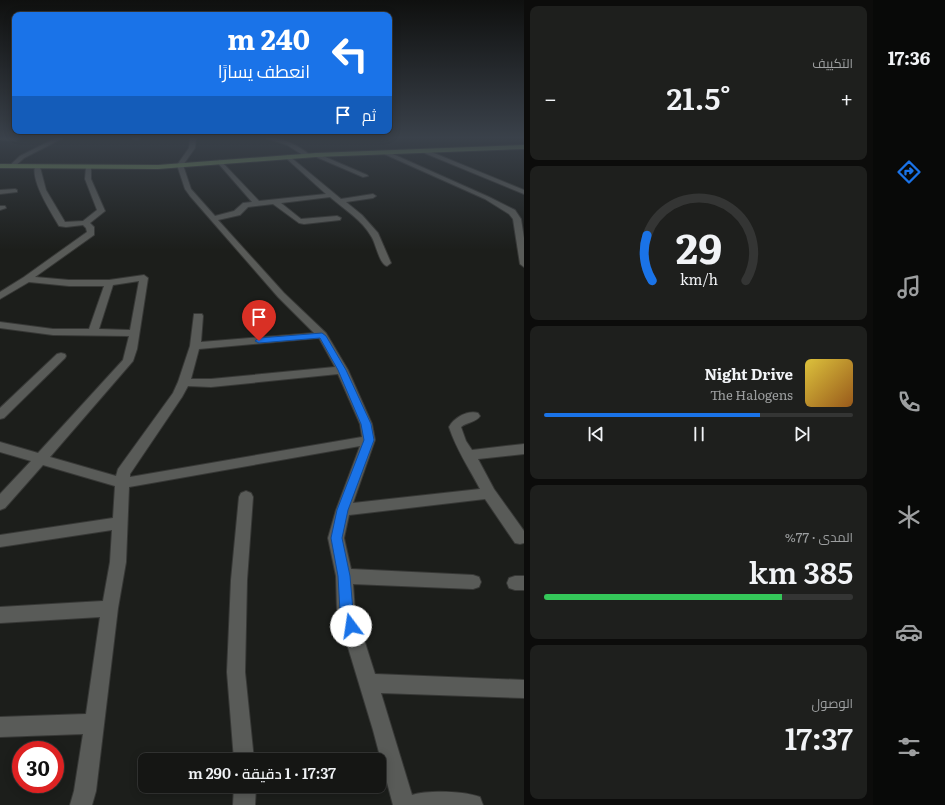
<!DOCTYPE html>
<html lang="ar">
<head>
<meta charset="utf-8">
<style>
	:root { --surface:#151614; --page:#1e1f1d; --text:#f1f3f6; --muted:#9d9fa0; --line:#343534; --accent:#1a73e8 }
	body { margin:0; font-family:Literata,Cairo,serif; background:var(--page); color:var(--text); direction:rtl; height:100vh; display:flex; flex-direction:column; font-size:15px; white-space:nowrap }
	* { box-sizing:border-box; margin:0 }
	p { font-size:13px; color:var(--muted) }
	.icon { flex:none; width:22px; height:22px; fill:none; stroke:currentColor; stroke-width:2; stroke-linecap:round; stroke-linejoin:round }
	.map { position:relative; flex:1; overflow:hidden; direction:ltr }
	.panel { display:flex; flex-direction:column; gap:6px; padding:6px; background:#0c0c0b; width:349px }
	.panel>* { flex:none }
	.guide { position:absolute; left:12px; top:12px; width:380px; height:122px; border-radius:8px; box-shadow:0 2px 10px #0003,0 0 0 1px var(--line); direction:rtl; background:#1a73e8; color:#fff; overflow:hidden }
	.speed { position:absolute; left:12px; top:741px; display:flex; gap:8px; font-size:20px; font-weight:700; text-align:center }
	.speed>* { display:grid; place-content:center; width:52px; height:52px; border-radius:50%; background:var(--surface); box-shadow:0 2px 10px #0003,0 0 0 1px var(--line); line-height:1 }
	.speed .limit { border:6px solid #d22; background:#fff; color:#111 }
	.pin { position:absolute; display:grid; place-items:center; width:34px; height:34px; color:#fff; margin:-41px -17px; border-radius:50% 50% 50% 0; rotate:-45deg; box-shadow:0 0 4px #0007 }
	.pin .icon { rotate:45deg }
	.me { position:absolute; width:44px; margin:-22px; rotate:346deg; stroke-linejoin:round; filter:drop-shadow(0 0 3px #0008) }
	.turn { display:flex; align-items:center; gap:14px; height:84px; padding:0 16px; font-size:18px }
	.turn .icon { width:52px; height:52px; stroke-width:2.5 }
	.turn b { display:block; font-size:28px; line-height:34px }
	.then { display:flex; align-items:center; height:38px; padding:0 16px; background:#0003; gap:8px; font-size:15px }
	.big { font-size:30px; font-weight:600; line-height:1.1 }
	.panel .card { flex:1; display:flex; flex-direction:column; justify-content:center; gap:6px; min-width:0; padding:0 14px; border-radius:8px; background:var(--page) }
	.panel .dial { align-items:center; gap:0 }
	.dial svg { height:104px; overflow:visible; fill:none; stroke:var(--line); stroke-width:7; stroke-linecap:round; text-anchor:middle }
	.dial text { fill:var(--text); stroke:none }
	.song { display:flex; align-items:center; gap:12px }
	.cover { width:48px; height:48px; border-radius:6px; background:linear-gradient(135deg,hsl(50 70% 55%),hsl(30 70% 35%)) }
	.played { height:4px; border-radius:2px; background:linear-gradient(90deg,var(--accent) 70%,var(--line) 70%) }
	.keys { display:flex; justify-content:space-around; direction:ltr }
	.heat { display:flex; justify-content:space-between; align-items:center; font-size:22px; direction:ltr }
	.charge { height:6px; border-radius:3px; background:linear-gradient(90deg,#34c759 77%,var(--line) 0) }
	.trip { position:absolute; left:138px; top:753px; width:248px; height:40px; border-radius:8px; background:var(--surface); box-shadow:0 2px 10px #0003,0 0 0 1px var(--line); font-weight:600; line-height:40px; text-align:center; direction:rtl }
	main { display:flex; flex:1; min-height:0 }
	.tab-bar { display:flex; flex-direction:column; width:72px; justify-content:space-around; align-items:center; background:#080908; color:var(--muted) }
	.tab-bar .icon { width:28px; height:28px }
	.tab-bar .active { color:var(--accent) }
	.tab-bar b { font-size:18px; color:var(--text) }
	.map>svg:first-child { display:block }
</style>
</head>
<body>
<main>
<nav class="tab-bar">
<b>17:36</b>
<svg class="icon active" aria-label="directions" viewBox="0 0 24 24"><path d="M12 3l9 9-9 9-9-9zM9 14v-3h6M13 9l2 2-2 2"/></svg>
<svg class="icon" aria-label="music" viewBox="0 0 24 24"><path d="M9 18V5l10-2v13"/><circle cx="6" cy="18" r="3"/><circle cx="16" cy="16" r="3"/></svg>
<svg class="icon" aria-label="phone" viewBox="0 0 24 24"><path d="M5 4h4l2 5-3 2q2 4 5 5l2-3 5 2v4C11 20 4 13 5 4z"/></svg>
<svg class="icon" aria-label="climate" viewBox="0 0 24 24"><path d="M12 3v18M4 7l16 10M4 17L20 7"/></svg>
<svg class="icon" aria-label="car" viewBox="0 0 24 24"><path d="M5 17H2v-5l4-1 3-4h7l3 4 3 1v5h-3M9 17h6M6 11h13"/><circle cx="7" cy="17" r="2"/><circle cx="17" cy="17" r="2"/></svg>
<svg class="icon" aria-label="filters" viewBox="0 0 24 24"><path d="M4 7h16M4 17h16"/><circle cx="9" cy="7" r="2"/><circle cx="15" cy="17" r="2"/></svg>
</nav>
<section class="panel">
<div class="card"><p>التكييف</p>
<div class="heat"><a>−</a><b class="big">21.5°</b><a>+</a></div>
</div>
<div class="card dial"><svg viewBox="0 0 100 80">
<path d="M14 69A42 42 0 1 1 86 69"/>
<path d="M14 69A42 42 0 0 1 10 34" stroke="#1a73e8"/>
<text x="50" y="56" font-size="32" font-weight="700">29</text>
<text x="50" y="72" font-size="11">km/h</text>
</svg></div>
<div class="card">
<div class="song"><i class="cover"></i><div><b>Night Drive</b><p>The Halogens</p></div></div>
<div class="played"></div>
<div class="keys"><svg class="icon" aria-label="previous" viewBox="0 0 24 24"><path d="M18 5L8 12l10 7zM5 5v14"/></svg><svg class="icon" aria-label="pause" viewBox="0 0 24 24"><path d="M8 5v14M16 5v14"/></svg><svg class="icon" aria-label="next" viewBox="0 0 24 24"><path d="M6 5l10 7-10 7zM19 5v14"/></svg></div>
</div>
<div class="card"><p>المدى · 77%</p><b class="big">385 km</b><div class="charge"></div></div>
<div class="card"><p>الوصول</p><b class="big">17:37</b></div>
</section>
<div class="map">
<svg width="524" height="805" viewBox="0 0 524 805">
	<rect width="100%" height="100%" fill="#1c1e1b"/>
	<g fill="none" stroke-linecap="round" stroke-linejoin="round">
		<!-- minor casing -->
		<g stroke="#373836" stroke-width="2">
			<g id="minor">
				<path d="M0,137H16L19,139L16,141L0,140Z"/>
				<path d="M58,137H65L24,158L13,168L8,167L20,156Z"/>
				<path d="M129,137H139L140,138L137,140Z"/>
				<path d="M190,137H196L195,148L183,165L191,189L215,216L234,211L243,203L252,202L218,163L217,162L220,160L259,201L326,194L286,158L285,157L288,155L341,199L373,194L376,196L373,198L346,202L362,215L378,233L391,263L387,266C379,264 376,243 371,236C362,220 344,209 330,197L281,203L301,219L337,216L341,218L340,220L304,224L299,223L273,204L248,207L240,215L218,220L284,293L326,333L348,370L372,424L375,440L353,503L480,489C469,468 456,449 449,427C454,418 467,410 478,413L480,416C477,422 467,422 461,427L466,441L472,450L524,444V454L478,459L494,489L524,531V543L520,544L515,543L485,499L349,515L344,538L351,569L473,575L479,577L481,582L479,587L473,589L353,584L355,611L375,674L524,680V698L381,693L412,795C428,790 464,791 480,797L483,805H393L373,730L337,611L336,576L328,538L336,510L360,446L129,487L126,562L118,608L96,791L92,805H70L74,791L83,734L0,737V717L86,714L100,617L0,623V607L103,601L110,562L112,530L0,547V535L113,518L115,486L43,465L5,508L0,510V494L31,461L0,452V442L38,453L123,360L129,336L53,335L0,328V322L53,329H89L104,286H69L29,282L0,299V292L24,277L87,232L86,228L83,225L66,227L59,226C51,212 31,182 35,166L40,167L46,190L65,222L83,221L97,210L85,179L86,167L91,168V179L105,211L90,223L94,227V235L35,277L69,280H109L144,275L148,278L137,349L133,361L50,457L116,476L118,469L173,393L178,382L190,346L194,314H202L203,316L201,342L314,333L278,297L190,196L185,189L177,165L189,148ZM139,281L130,330L99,329L113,285ZM319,338L335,367L211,379H191L199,349ZM338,374L360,424L362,437L130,477V474L182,397L188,386L211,387Z"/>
				<path d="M262,137C279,136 299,145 311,156L306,157L287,145Z"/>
				<path d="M424,149L524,190V194L422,152V150Z"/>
				<path d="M382,151H386L489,197L515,210L521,219L524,238V267L520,264L513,219L509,214L485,199L382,153Z"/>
				<path d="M316,153L367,175L368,176L363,177L314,156V154Z"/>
				<path d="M15,189L17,190V192L0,194V190Z"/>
				<path d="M0,206H5L6,208L0,210Z"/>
				<path d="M61,353L65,354L66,356L65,358L4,418L0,419V408L57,354Z"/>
				<path d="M246,491L251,493L253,497L247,580L245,672L254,760H234L227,672L231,580L239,497L241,493Z"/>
				<path d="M515,576H524V590H515L509,588L507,583L509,578Z"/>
				<path d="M234,786H256L255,805H233Z"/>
			</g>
		</g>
		<!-- major casing -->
		<g stroke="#373836" stroke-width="2">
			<path id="major" d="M524,145V149L316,157L158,169L0,168V164L158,165L316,153Z"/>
		</g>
		<!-- minor -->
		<use href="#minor" fill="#595b58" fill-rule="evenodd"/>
		<!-- major -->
		<use href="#major" fill="#72905b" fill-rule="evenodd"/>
	</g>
	<!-- sky -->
	<linearGradient id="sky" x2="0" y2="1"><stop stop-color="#0f100f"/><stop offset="0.55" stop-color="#3a414a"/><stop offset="1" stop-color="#3a414a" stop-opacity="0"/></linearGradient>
	<rect width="524" height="250" fill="url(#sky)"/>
	<!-- route -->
	<path fill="#1a73e8" stroke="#114b97" d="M322,333L326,336L346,370L371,424L374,440L348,510L342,538L350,576L353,611L357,626L355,630L351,632L346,630L340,611L338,576L331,538L337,510L364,440L361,424L338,370L320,338L259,343L255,341L259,338Z"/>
</svg>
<div class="speed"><div class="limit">30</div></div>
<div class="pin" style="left:259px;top:341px;background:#d93025"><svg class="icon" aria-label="arrive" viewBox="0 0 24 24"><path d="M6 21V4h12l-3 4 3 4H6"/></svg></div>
<svg class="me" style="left:351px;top:626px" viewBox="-20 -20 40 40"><circle r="19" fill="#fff"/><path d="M0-13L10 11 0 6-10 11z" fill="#1a73e8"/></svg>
<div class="trip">17:37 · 1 دقيقة · 290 m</div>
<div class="guide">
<div class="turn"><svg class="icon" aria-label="left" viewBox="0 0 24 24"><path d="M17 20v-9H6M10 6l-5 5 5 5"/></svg><div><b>240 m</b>انعطف يسارًا</div></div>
<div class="then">ثم<svg class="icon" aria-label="arrive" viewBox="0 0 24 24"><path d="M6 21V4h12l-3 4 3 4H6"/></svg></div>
</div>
</div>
</main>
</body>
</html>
